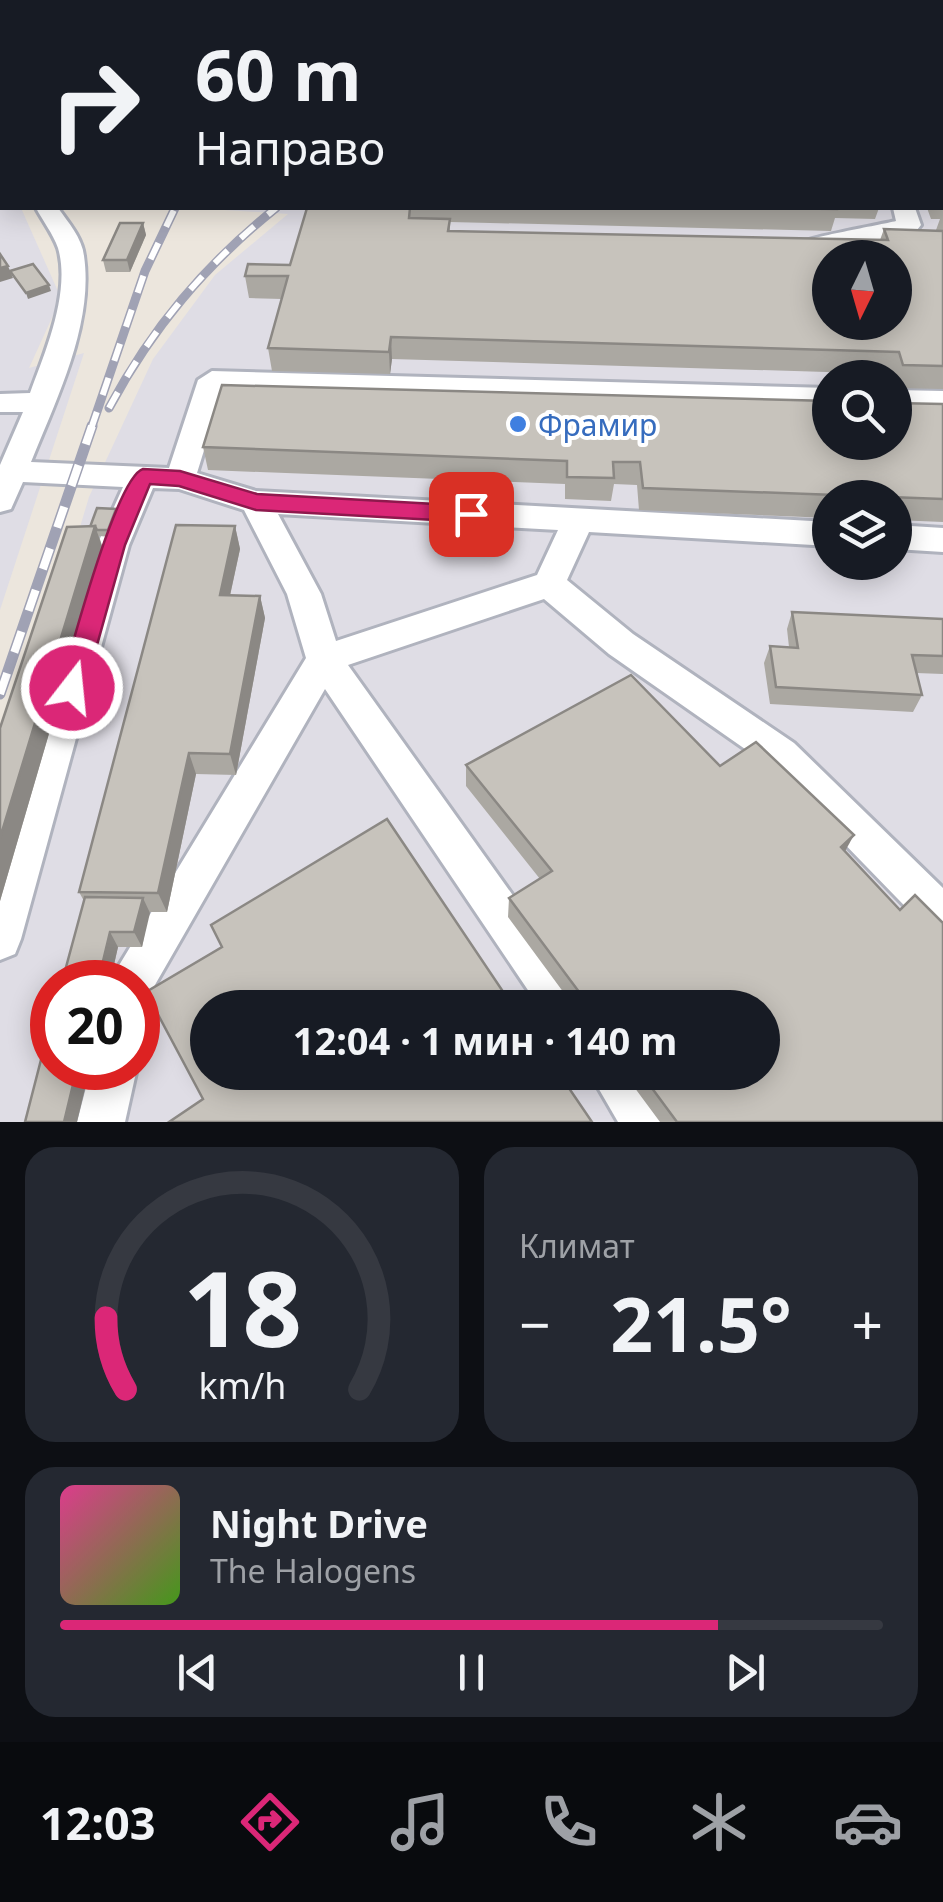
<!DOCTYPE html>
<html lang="ru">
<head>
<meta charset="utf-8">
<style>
	:root { --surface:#171b24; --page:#242831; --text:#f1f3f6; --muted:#9ea1a6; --line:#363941; --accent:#db2777 }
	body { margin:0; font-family:"Noto Sans",sans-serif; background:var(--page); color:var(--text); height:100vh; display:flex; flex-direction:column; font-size:38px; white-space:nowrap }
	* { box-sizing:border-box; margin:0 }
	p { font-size:32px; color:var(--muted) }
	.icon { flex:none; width:55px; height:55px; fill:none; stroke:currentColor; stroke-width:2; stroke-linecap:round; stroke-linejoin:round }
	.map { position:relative; height:1122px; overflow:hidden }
	.drawer { display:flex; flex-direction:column; gap:25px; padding:25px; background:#0d0f14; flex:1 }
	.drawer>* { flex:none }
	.banner { position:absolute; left:0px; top:0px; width:945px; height:210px; box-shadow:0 5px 25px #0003; background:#171b24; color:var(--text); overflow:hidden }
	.needle { width:65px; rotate:185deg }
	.buttons { position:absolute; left:812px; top:240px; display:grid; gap:20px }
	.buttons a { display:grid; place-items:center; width:100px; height:100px; border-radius:50%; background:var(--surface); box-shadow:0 5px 25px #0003; font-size:50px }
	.speed { position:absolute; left:30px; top:960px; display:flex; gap:20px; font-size:50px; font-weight:700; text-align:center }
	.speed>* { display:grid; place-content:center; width:130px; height:130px; border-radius:50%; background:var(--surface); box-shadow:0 5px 25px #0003; line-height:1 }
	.speed .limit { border:15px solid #d22; background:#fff; color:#111 }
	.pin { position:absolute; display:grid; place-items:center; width:85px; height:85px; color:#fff; margin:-42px; border-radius:20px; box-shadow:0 5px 15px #0006 }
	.me { position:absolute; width:110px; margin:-55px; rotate:16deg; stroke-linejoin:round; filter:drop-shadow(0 0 8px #0008) }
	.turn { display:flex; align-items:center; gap:35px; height:210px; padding:0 30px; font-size:45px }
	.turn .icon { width:130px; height:130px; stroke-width:2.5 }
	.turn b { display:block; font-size:70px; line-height:85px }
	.big { font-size:75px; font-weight:700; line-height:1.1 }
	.drawer .widget { flex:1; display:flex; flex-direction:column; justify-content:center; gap:15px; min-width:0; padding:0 35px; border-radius:30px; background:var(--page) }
	.drawer .dial { align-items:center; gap:0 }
	.dial svg { height:260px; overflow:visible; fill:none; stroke:var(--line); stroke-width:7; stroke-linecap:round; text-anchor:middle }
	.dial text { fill:var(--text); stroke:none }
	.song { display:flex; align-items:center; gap:30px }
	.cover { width:120px; height:120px; border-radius:15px; background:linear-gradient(135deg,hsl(330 70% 55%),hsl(100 70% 35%)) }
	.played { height:10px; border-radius:5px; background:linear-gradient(90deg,var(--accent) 80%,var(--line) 80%) }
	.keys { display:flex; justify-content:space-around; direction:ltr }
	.heat { display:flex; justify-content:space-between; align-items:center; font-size:55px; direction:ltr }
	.drawer .tiles { flex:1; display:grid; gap:25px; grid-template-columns:1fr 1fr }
	.widget:last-child { grid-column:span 2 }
	.trip { position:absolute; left:190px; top:990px; width:590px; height:100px; border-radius:50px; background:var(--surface); box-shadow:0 5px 25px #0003; font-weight:700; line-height:100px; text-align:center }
	.dock { display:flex; height:160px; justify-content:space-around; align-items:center; background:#090b0e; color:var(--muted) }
	.dock .icon { width:70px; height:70px }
	.dock .active { color:var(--accent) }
	.dock b { font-size:45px; color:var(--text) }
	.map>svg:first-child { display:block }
</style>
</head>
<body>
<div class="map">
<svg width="943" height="1122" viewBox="0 0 943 1122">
	<rect width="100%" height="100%" fill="#ece6dd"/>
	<!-- industrial -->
	<g fill="#dfdde5" fill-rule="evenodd">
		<path d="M943,65V1122H0V794L89,497L153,359L215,275L288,214L193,208H942ZM830,258H895V322H830ZM830,378H895V442H830ZM830,498H895V562H830ZM52,982H138V1068H52ZM208,1008H762V1072H208Z"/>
		<path d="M0,161L2,208H21L61,298L29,368L84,353L0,610Z"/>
	</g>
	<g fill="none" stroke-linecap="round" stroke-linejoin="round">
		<!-- minor casing -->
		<g stroke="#b0b3be" stroke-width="6">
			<g id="minor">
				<path d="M766,0H791L792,2H768Z"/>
				<path d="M2,33V45L0,46V34Z"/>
				<rect x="942" y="47" width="1" height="13"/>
				<rect x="942" y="92" width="1" height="12"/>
				<rect x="0" y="117" width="2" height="15"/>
				<path d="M36,208H58C68,222 82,238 84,256C94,324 56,400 31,462L169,468L198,380L212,371L830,388V406L223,389L197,473L256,491L830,522V546L589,532L567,580L633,634L794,743L943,888V936L928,930L768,765L609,654L544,599L348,665L582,992L588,1008H540L325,689L148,997L138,1002V982H111L118,967L306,658L287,594L244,510L179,489L153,488L129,545L21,939L15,954L0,960V868L97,545L123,487L23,482L11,509L0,512V465L23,412H0V394L30,393C45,353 71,292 58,248C53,234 43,221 36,208ZM278,514L558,530L537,575L336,641L321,594Z"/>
				<path d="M893,208H915L921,225L917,230C891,237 820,264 800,243C805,238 880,225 896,221Z"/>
				<path d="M895,390L943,391V409L895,408Z"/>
				<path d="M895,525L943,528V552L895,549Z"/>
				<path d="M91,1068H137L125,1122H77Z"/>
				<path d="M589,1072H640L670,1122H618Z"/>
			</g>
		</g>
		<!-- major casing -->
		<g stroke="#c8c8c8" stroke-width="6">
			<path id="major" d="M2,67V83L0,84V68Z"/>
		</g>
		<!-- minor -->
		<use href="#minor" fill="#fff" fill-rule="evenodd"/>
		<!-- major -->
		<use href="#major" fill="#eccf62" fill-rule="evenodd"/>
		<!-- rail-far2 casing -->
		<g stroke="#a0a2b4" stroke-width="8">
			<path id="rail-far2" d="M433,2L440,0"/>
		</g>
		<!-- rail-far1 casing -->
		<g stroke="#a0a2b4" stroke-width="9">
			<g id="rail-far1">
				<path d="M109,408C152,328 205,265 276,208"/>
				<path d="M91,429L145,271L175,208"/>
			</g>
		</g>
		<!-- rail casing -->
		<g stroke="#a0a2b4" stroke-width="11">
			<path id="rail" d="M0,694L92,426"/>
		</g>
		<!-- rail-far2 -->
		<use href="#rail-far2" stroke="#fff" stroke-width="5" stroke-dasharray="14" stroke-linecap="butt"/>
		<!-- rail-far1 -->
		<use href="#rail-far1" stroke="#fff" stroke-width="6" stroke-dasharray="18" stroke-linecap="butt"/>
		<!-- rail -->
		<use href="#rail" stroke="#fff" stroke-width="8" stroke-dasharray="22" stroke-linecap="butt"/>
	</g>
	<!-- wall -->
	<g fill="#aba8a2">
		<path d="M516,0H631L635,2H516Z"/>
		<path d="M857,0H896L888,2H859Z"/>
		<path d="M943,182V389L895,388V378H892L891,374L392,359L390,374L272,371L268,348L282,299L249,298L245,276L290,265L307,208H879L875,219L835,218L831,231L450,222V231L880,240L884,229L936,230L940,219H931L927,208H942Z"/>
		<path d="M143,223L146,235L130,272H106L103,260Z"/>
		<path d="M943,404V522L895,520V498H830V518L639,510L637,485L614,484L611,501L565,499V484L208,470L203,447Z"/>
		<path d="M118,515L111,537L99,536L103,549L0,901V728L90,527Z"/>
		<path d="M235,526L240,549L230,596H260L265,618L236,775L196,774L167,912H149L142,947H118L110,982H62L84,901L79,892Z"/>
		<path d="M792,612L943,619V674L916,673L922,695L913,712L770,704L764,663L770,646L789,647L787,629Z"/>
		<path d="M466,765L720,766L845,852L943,1122H660L623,1072H762V1008H575L508,917L509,898L540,879L466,786Z"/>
	</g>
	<!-- shaded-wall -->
	<g fill="#8b8884">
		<path d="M0,0H82V2H2V32L0,33Z"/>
		<path d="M873,0H896L888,2H873Z"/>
		<path d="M143,223L146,235L130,272L127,260Z"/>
		<path d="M8,266L13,278L0,282V268Z"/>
		<path d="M49,285L51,291L28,299L26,293Z"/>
		<path d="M391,337L392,359L390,374L389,352Z"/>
		<path d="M116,509L118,515L111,537L108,530Z"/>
		<path d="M95,526L103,549L0,901V838Z"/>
		<path d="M235,526L240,549L225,618L220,595Z"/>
		<path d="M260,596L265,618L236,775L230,754Z"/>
		<path d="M189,753L196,774L167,912L158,893Z"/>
		<path d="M854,835L843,855L841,847Z"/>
		<path d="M143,898L150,913L142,947L134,932Z"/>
		<path d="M110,932L118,947L110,982H98Z"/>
		<path d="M77,1068H90L77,1122H64Z"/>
	</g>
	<!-- building -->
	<g fill="#c7c3bc" stroke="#8b8884" stroke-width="2.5" fill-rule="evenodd">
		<path d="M498,0H507L511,2H489Z"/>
		<path d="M545,0H603L595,2H539Z"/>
		<path d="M610,0H631L635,2H615Z"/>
		<path d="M653,0H695L686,2H658Z"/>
		<path d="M701,0H755L763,2H709Z"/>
		<path d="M918,0H942L936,2H913Z"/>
		<path d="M307,208H410L409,218L450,219L448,231L888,240L884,229L943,231V366L903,365L899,352L391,337L389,352L268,348L288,276H245L248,264L290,265ZM830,258H895V322H830Z"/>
		<path d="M755,208H837V209Z"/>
		<path d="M120,223H143L127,260H103Z"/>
		<path d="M0,254L8,266L0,268Z"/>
		<path d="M33,264L49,285L26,293L10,271Z"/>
		<path d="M222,385L830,401V442H895V403L943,404V499L643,488L640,462H613L614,478L567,477V461L203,447Z"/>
		<path d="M97,508L116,509L108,530H97L95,526L90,527Z"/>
		<path d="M176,525L235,526L220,595L260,596L230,754L189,753L158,893L79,892Z"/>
		<path d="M95,526L0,838V728L67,527Z"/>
		<path d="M792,612L943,619V656L912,655L922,695L776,687L770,646L798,648Z"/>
		<path d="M631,675L720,766L756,742L854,835L841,847L900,910L915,895L943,923V1122H677L640,1072H762V1008H591L509,898L552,871L466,765Z"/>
		<path d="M387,819L514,1008H208V1072H558L592,1122H169L203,1099L146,992L222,947L211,925Z"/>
		<path d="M85,897L143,898L134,932H110L98,982H62Z"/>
		<path d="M52,1017V1068H77L64,1122H25Z"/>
	</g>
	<!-- route -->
	<path fill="#db2777" stroke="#8e194d" stroke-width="2.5" d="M143,469L180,471L257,494L471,506L482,514L471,522L256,510L179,486L150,484L125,545L85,688L72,699L60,688C70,654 116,477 143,469Z"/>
	<!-- markers -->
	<circle fill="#3f7fe0" stroke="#fff" stroke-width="4" cx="518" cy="424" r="10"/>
	<g text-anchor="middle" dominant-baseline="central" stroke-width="8" stroke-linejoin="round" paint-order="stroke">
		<!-- shop labels -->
		<g font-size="30" fill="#366cbe" stroke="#fff" text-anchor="start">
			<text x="538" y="424">Фрамир</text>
		</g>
	</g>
</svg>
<div class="buttons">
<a><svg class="needle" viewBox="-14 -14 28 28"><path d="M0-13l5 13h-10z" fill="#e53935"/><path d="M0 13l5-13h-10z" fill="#9ea1a6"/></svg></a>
<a><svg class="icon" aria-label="search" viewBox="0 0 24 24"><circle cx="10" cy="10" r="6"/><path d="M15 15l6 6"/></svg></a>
<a><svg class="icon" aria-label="layers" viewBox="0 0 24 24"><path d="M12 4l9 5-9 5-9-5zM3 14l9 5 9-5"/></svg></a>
</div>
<div class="speed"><div class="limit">20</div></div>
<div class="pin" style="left:471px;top:514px;background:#d93025"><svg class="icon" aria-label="arrive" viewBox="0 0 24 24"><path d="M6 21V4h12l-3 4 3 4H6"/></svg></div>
<svg class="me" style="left:72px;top:688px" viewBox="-20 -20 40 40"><circle r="17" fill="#db2777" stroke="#fff" stroke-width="3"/><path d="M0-11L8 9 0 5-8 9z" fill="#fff"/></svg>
<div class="trip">12:04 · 1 мин · 140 m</div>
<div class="banner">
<div class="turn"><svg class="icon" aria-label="right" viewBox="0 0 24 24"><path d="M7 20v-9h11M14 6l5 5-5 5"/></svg><div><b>60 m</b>Направо</div></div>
</div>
</div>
<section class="drawer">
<div class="tiles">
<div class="widget dial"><svg viewBox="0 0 100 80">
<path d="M14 69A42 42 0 1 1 86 69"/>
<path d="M14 69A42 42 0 0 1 8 47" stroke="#db2777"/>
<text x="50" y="56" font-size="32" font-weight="700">18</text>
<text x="50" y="72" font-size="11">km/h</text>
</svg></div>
<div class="widget"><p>Климат</p>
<div class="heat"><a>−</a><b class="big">21.5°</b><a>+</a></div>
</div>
<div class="widget">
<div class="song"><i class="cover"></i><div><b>Night Drive</b><p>The Halogens</p></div></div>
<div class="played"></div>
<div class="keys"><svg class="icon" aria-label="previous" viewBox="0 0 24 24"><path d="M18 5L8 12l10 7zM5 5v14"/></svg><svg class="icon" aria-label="pause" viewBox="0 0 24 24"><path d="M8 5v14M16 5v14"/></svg><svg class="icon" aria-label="next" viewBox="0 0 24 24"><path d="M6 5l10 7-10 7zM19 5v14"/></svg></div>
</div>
</div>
</section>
<nav class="dock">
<b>12:03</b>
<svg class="icon active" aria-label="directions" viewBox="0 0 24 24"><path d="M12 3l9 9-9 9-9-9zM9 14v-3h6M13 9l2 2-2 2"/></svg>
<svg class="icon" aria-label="music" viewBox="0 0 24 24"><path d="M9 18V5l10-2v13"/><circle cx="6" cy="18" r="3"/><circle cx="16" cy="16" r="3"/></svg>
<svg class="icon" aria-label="phone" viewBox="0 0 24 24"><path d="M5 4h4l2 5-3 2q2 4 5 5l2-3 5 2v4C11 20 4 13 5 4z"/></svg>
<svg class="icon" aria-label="climate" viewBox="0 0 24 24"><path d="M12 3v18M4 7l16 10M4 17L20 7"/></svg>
<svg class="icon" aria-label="car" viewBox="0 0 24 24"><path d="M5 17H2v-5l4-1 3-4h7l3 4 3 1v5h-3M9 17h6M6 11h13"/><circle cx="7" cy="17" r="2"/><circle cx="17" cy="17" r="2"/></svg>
</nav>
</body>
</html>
